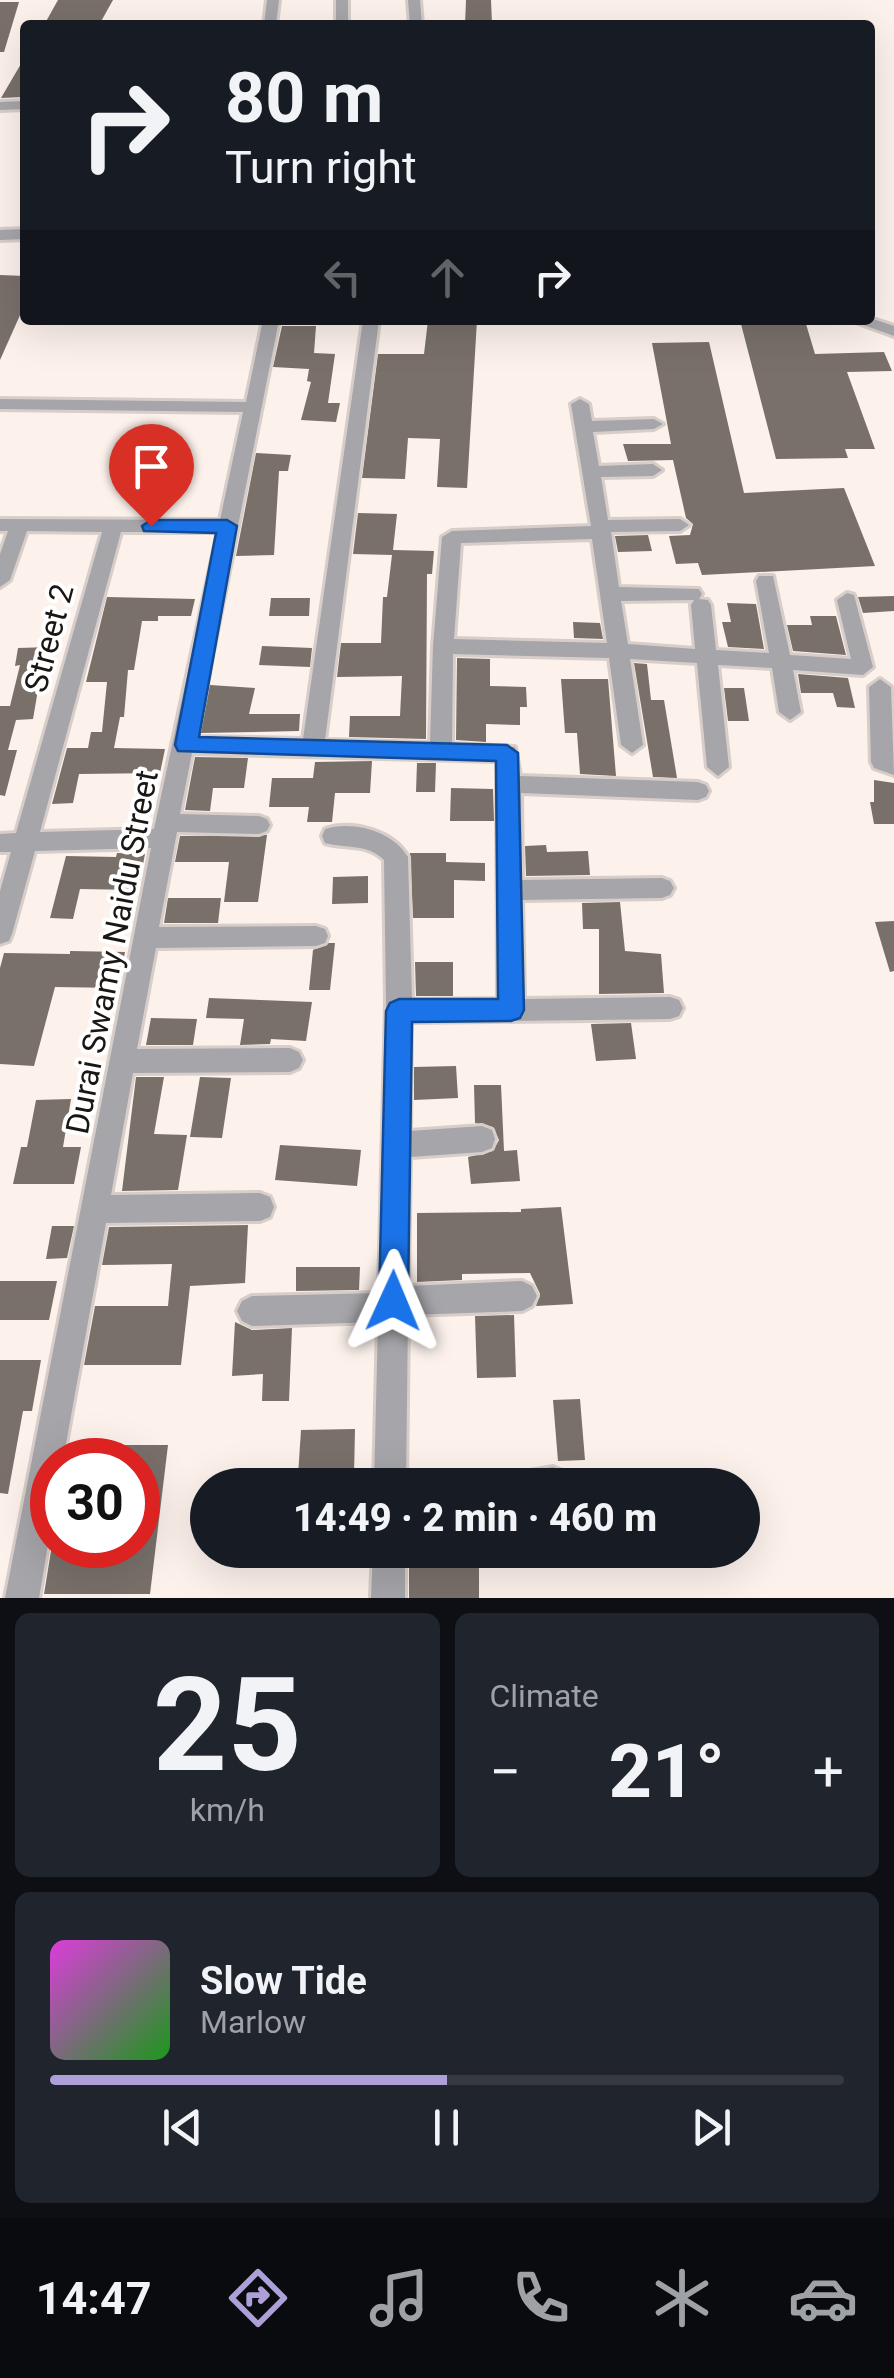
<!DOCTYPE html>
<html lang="en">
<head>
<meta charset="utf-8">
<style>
	:root { --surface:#171b24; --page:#20242c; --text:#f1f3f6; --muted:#9ea1a6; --line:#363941; --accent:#ada0d8 }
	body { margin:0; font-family:Roboto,sans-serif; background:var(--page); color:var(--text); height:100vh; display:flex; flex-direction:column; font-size:38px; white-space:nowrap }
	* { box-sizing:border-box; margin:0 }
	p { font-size:32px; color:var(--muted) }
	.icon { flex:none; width:55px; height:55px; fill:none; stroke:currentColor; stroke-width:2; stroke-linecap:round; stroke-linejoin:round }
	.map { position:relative; height:1598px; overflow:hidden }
	.sheet { display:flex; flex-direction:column; gap:15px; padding:15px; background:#0d0f14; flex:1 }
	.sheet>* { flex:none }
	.hud { position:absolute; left:20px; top:20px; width:855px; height:305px; border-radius:10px; box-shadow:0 10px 40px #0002; background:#171b24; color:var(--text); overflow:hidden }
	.speed { position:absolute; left:30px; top:1438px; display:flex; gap:20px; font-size:50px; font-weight:700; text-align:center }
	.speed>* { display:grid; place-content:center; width:130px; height:130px; border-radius:50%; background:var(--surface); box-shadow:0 10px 40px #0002; line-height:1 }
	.speed .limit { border:15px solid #d22; background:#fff; color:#111 }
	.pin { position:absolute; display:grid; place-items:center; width:85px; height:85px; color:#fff; margin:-102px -42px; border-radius:50% 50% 50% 0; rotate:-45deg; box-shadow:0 0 10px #0007 }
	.pin .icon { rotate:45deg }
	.me { position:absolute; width:110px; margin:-55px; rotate:1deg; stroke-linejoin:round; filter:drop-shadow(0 0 8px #0008) }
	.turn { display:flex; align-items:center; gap:35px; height:210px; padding:0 40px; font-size:45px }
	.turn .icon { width:130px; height:130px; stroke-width:2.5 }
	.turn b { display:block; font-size:70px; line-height:85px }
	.lanes { display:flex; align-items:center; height:95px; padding:0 40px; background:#0003; justify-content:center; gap:50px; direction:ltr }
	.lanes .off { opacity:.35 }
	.big { font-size:75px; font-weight:800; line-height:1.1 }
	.sheet .card { flex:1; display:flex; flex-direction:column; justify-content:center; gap:15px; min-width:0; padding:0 35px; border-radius:15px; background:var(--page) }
	.sheet .dial { align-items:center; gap:0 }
	.dial b { font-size:130px; line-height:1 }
	.song { display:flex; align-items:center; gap:30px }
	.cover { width:120px; height:120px; border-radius:15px; background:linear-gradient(135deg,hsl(300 70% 55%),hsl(120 70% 35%)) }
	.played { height:10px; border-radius:5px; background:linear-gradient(90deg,var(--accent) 50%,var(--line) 50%) }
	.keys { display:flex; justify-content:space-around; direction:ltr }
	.heat { display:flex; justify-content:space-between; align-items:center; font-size:55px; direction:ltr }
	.sheet .tiles { flex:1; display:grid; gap:15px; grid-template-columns:1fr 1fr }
	.card:last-child { grid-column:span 2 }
	.trip { position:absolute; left:190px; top:1468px; width:570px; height:100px; border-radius:50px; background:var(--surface); box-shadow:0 10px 40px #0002; font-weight:800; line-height:100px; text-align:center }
	.tabs { display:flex; height:160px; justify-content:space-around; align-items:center; background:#090b0e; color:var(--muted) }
	.tabs .icon { width:70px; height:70px }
	.tabs .active { color:var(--accent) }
	.tabs b { font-size:45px; color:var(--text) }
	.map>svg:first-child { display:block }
</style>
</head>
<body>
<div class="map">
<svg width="894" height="1598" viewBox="0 0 894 1598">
	<rect width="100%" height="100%" fill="#fcf1eb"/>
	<!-- building -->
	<g fill="#79706a">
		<path d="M58,0H113L99,25H44Z"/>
		<path d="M466,0H491L492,25H465Z"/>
		<path d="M0,2H19L4,52H0Z"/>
		<path d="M25,57L23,97L1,98Z"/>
		<path d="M0,275L25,276V304L0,360Z"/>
		<path d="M428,320H477L467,488L437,487L440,439L408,438L405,479L362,478L378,354H424Z"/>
		<path d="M741,324H806L815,354L884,352L892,371L847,372L875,449H845L848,458L776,459Z"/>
		<path d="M282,326H316L314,353L335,354L328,403H340L336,422L301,420L311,382L307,381L309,369L273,367Z"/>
		<path d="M709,342L744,493L844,488L875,566L702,575L698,563L676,564L669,536L690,535L693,524L686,518L673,460L628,461L623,444H671L652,343Z"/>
		<path d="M256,453L291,455L288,471H279L274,555L236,556Z"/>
		<path d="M358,513L397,514L393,550L434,551L432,574H427L426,739L349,737L350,716H400L402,676L337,677L341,643H381L383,597H387L392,555L353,554Z"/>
		<path d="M648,535L652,551L618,552L615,536Z"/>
		<path d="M894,596V611L863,613L858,597Z"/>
		<path d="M107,597L195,599L191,616H158V621H142L134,670H128L124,717H120L114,748L165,749L160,773L79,774L73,803L52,804L67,748H88L91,732H102L107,682H86Z"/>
		<path d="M271,598H310L309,616H269Z"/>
		<path d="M727,603L756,604L764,649L728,647L722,622H731Z"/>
		<path d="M810,616H836L846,655L793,651L787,625H812Z"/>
		<path d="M573,622L600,623L603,639L574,638Z"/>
		<path d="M262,646L312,648L310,667L259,665Z"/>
		<path d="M51,647L48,683L39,684L33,719L16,720L8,750H17L5,796L0,795V706H10L20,665L15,666L18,648Z"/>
		<path d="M457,658L490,659V686L526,687L527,707H520V725L486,724V742L456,740Z"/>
		<path d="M634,663L647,664L651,700H664L677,778L653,777Z"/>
		<path d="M798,674L848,678L855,708L837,707L833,693H801Z"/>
		<path d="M561,679H608L616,776L580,774L577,733H565Z"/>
		<path d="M210,685L255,688L249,714H300L299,731L201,733Z"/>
		<path d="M724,688H744L749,721H728Z"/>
		<path d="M195,757L248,758L244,788H213L210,811L185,810Z"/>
		<path d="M372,761L370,793H335L332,822H307L309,807H269L272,778H313L315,762Z"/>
		<path d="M417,763H436L435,792H416Z"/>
		<path d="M874,780L894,783V824H874L870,802H874Z"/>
		<path d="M451,788L493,789L494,821H450Z"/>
		<path d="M267,835L258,902H224L229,862H175L180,836Z"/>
		<path d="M546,845L547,852L588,851L590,875L526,876L525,846Z"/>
		<path d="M117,853L145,854L138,890L80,889L73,919L50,918L66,856L116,857Z"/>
		<path d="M410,853H446V862L485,863V881L454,880V918H413Z"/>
		<path d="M368,876V903L332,904L333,877Z"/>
		<path d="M168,898H221L218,923H164Z"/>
		<path d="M620,902L625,951L661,954L664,993L599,994V929H583L582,903Z"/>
		<path d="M894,921V971L890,972L875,922Z"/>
		<path d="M329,943H335L330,990H309L313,950Z"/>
		<path d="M70,951L125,952L118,988L55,987L34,1066L0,1064V968L4,953L70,954Z"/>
		<path d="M415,962H453V996H416Z"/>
		<path d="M209,998L312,1002L306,1041L271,1039L270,1044L240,1045L244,1019L206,1018Z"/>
		<path d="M151,1018L197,1019L193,1045H146Z"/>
		<path d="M631,1023L636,1059L596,1061L591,1024Z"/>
		<path d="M456,1066L458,1098L414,1100V1067Z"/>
		<path d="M136,1077H164L154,1134L187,1135L178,1190L122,1191Z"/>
		<path d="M200,1077L231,1078L222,1138L190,1137Z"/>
		<path d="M474,1085H501L504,1151L517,1150L520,1181L471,1184L468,1157L493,1151L499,1140L493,1127L475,1123Z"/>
		<path d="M71,1099L63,1147H81L74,1184H13L21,1147H27L36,1100Z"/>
		<path d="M280,1145L361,1150L357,1186L275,1180Z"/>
		<path d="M561,1207L573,1304L536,1306L540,1294L530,1273L462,1274V1280L417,1282V1213L521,1212V1209Z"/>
		<path d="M248,1225L245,1283L190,1286L181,1365H84L95,1306H168L172,1264L102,1265L109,1227Z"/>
		<path d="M52,1226H74L67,1258L46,1259Z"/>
		<path d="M296,1267H360L359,1290L296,1291Z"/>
		<path d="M0,1281H57L49,1320H0Z"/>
		<path d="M514,1315L516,1377L477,1378L475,1316Z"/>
		<path d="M235,1322L252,1330L292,1328L289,1401H262L263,1374L232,1376Z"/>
		<path d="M0,1360H41L32,1411H23L8,1494L0,1493Z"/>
		<path d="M580,1399L585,1460L558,1461L553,1400Z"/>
		<path d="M355,1429L354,1475L298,1476L301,1430Z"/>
		<path d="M70,1445H168L150,1594H44L52,1545H138V1460H67Z"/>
		<rect x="409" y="1554" width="70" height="44"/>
	</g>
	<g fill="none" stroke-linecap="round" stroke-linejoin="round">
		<!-- minor casing -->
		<g stroke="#d8cec9" stroke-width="6">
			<g id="minor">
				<path d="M267,0H279L276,25H264Z"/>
				<rect x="336" y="0" width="12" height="25"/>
				<path d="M408,0H420L422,25H410Z"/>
				<path d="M25,101V109L0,110V102Z"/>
				<path d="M25,229V239L0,240V230Z"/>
				<path d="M870,318L894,326V336L850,320Z"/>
				<path d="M263,320H279L196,737L303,739L363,320H379L325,740L430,743L433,646L442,537L452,531L591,526L571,404L580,399L589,404L592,421L654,419L663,424L654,429L593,432L599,466L653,464L662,470L653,476L601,477L608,520L680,519L689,525L680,531L611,532L619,587L699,589L702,594L699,599L708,600L711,605L716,650L769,653L756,581L759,576H773L790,655L851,659L837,600L847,593L854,595L873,667L863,675L793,670L801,712L790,720L779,712L772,668L718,665L729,767L718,776L707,767L697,663L630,659L643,745L632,753L621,745L609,658L453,654L452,744L515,747L520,776L698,782L706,785L709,791L706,797L698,800L521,793L522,880L662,878L670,881L674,888L670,895L662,898L522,900L524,999L670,997L679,1000L683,1008L679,1016L670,1019L411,1022L410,1131L482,1126L492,1130L495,1139L492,1148L482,1152L410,1157L408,1286L522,1281L532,1286L537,1296L532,1306L522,1311L408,1315L406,1485H374L378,1322L252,1326L242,1321L237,1311L242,1301L252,1296L379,1293L386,1002L384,860C367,843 347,849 325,843L322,836L325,829C353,820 393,831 408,857L412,1000L498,999L497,761L192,753L180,814L259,816L267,819L270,825L267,831L259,834L177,832L159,927L316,926L325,929L328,936L325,943L316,946L156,948L137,1049L290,1048L299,1052L303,1060L299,1068L290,1072L133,1073L111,1195L260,1193L270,1197L274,1207L270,1217L260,1221L106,1223L63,1460H52V1521L39,1598H5L151,848L35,851L12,934L9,941L0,944V891L11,852H0V834L16,833L102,532L27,531L10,580L0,587V554L8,531H0V519L220,520L243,412L0,409V399L246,402ZM121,532H218L154,829L40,832ZM592,539L607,643L454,639L461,543ZM694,600L691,605L695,649L628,644L621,601Z"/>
				<path d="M880,679L891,687L894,775L874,768L871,762L869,687Z"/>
				<path d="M553,1467L564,1472L568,1485H509L514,1474Z"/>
				<path d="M373,1550H405V1598H371Z"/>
			</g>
		</g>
		<!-- minor -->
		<use href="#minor" fill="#a6a5aa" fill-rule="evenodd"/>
	</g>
	<!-- route -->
	<path fill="#1a73e8" stroke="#114b97" stroke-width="2.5" d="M151,520H227L237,526L199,737L507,745L518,753L524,1010L520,1018L511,1021L412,1022L408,1301L404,1311L393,1315L383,1311L379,1301L386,1011L390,1003L399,999H498L496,761L178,751L175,745L216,533L144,531L142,526Z"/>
	<g text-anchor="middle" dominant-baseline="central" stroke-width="8" stroke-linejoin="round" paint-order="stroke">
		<!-- street labels -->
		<g font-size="32" fill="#191614" stroke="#fff">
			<text transform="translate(49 638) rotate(-75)">Street 2</text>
			<text transform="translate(112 952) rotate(-79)">Durai Swamy Naidu Street</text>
		</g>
	</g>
</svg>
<div class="speed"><div class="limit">30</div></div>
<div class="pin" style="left:151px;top:526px;background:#d93025"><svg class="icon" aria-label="arrive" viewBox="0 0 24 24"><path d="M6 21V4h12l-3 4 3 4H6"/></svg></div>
<svg class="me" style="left:393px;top:1301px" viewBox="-20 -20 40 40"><path d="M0-17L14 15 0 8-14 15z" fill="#1a73e8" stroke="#fff" stroke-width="4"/></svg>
<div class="trip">14:49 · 2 min · 460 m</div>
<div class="hud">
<div class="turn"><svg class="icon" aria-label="right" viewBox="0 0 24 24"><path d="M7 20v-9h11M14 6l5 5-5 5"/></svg><div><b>80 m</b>Turn right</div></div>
<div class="lanes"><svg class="icon off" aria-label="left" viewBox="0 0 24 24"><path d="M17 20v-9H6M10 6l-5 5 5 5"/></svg><svg class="icon off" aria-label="ahead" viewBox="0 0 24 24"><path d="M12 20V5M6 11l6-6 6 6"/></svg><svg class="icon" aria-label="right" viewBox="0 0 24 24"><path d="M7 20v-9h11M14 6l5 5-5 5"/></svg></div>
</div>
</div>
<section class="sheet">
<div class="tiles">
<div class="card dial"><b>25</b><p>km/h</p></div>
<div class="card"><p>Climate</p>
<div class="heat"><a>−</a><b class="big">21°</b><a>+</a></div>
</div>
<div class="card">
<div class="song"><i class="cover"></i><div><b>Slow Tide</b><p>Marlow</p></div></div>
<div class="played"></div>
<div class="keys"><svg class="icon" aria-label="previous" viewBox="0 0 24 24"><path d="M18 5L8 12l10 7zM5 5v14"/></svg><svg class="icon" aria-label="pause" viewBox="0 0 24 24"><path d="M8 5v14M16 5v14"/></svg><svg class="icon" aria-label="next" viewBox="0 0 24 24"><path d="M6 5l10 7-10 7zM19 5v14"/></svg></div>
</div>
</div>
</section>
<nav class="tabs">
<b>14:47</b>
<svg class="icon active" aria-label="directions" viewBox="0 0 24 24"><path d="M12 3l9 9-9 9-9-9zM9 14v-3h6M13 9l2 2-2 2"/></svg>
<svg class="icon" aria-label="music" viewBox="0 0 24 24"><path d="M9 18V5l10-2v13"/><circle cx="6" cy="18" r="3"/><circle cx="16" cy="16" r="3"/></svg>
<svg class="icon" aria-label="phone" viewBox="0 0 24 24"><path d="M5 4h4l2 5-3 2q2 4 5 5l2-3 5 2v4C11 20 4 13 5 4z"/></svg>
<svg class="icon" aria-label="climate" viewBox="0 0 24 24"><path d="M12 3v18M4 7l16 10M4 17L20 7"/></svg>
<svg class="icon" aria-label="car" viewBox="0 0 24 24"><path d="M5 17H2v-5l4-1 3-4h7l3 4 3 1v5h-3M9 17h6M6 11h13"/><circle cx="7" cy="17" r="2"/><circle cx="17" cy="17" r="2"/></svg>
</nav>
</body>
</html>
